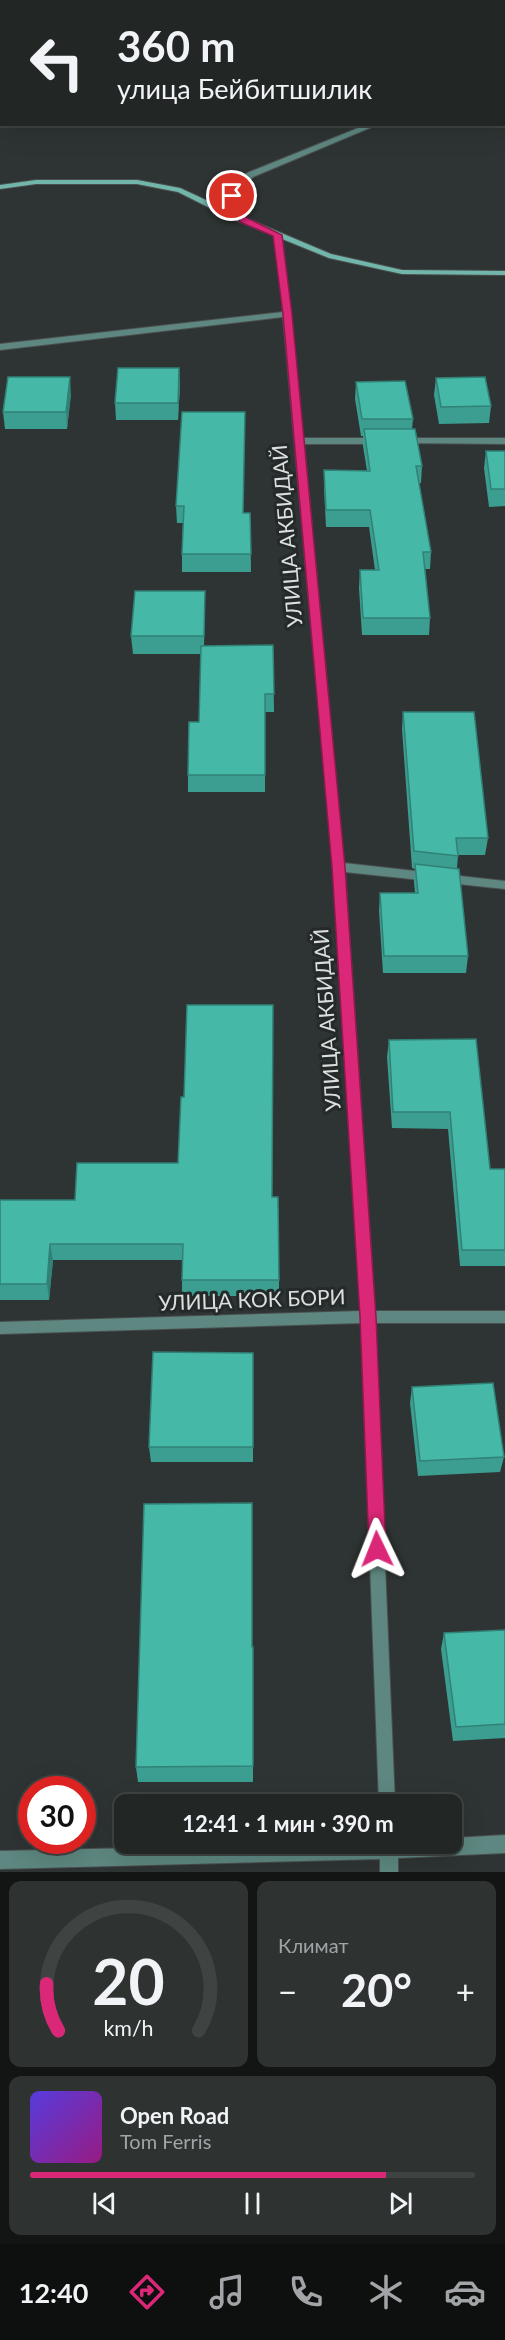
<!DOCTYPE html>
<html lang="ru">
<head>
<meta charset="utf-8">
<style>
	:root { --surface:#222726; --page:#2e3332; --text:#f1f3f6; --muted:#a2a5a7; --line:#3f4443; --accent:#db2777 }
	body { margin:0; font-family:Lato,sans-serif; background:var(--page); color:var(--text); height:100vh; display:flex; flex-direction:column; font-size:22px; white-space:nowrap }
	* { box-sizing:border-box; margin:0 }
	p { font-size:20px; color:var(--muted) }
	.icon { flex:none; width:33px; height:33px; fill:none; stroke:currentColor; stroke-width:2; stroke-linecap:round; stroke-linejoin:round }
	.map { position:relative; height:1872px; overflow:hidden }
	.panel { display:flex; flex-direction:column; gap:9px; padding:9px; background:#131515; flex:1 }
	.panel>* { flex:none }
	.guide { position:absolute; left:0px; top:0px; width:506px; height:126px; box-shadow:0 6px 24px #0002,0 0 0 2px var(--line); background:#222726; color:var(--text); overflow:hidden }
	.speed { position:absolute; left:18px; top:1776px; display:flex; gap:12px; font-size:30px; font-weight:700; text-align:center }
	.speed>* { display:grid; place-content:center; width:78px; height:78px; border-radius:50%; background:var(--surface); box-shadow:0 6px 24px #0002,0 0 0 2px var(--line); line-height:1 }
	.speed .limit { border:9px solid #d22; background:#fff; color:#111 }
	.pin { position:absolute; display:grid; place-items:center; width:51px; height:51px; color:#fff; margin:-26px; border:3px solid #fff; border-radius:50%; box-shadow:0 2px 6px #0007 }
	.me { position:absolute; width:66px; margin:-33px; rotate:358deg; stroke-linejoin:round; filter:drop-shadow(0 0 4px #0008) }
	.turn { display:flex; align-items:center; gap:21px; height:126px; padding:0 18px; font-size:27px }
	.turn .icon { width:78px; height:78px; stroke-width:2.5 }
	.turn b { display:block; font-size:42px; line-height:51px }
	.big { font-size:45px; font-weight:700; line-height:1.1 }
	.panel .tile { flex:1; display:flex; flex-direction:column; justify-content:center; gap:9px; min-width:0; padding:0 21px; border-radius:12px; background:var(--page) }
	.panel .dial { align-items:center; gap:0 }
	.dial svg { height:156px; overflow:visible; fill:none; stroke:var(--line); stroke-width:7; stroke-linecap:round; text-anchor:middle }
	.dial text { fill:var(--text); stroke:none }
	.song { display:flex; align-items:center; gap:18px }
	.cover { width:72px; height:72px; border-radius:9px; background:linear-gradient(135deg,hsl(250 70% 55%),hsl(310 70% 35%)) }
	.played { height:6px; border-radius:3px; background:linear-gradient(90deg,var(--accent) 80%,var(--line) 80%) }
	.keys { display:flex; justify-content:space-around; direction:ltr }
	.heat { display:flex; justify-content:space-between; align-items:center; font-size:33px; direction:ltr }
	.panel .tiles { flex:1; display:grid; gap:9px; grid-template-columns:1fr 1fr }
	.tile:last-child { grid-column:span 2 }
	.trip { position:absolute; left:114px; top:1794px; width:348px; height:60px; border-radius:12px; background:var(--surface); box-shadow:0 6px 24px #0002,0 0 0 2px var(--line); font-weight:700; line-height:60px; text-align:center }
	.dock { display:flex; height:96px; justify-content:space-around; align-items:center; background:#0e100f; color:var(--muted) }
	.dock .icon { width:42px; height:42px }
	.dock .selected { color:var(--accent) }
	.dock b { font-size:27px; color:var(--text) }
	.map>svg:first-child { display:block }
</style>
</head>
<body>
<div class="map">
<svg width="505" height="1872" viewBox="0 0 505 1872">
	<rect width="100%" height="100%" fill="#2e3433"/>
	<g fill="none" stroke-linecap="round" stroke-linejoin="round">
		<!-- river -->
		<g fill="#00241f" fill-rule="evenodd">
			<path d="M127,0H174L173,2Z"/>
			<path d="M456,0H496L497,2H457Z"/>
		</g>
		<!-- street casing -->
		<g stroke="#4a4f4e" stroke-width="2">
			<g id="street">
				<rect x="504" y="95" width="1" height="4"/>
				<path d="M368,124H379L253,177L236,196L247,220L240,222L228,196L247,173Z"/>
				<path d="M275,233L282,235L303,438H378L383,441L378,444H304L344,863L505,881V889L345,872L375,1311H505V1323H375L395,1804H379L361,1323L0,1334V1322L361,1311L333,867L283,317L0,350V344L283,312Z"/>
				<path d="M401,438H505V444L398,443V439Z"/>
				<path d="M505,1835V1853L398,1858V1872H380V1859L0,1869V1851L307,1844H452V1838Z"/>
			</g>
		</g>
		<!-- secondary casing -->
		<g stroke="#4a4f4e" stroke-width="2">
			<path id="secondary" d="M36,180H137L180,188L234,213L331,254L402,270L505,271V275L402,274L329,258L228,217L178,192L137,184H36L0,189V185Z"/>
		</g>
		<!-- street -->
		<use href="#street" fill="#5d8780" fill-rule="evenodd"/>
		<!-- secondary -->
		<use href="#secondary" fill="#72b6ab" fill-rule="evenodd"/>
	</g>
	<!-- wall -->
	<g fill="#3c9e90">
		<path d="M179,368L180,385L178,420H116L115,403Z"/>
		<path d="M436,378L491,406L489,423L439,424L434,395Z"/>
		<path d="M356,382L413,419L412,429L422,466L421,483H419L431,552L430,569H425L430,618L429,635H362L359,588L360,570H375L369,527H326L324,488V470L367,471L363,446V436H361L355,399Z"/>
		<path d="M71,394L67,429H5L3,412Z"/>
		<path d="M182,412L243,513H250L251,572H182V554L183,523H177L176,506Z"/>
		<path d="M486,451H505V506L489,507L484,468Z"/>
		<path d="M205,608L204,646L273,645L274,712H265V792H188V775L199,722L201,654H133L131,636Z"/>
		<path d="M403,712L488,838L485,855H458L457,868L468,956L466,973H383L379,911L380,893H415L414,882L415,869L412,868L402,729Z"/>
		<path d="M476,1039L490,1169H505V1266H460L448,1129L392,1128L387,1057L389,1040Z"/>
		<path d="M272,1197L279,1280V1296H182V1260H53L49,1300H0V1200H75Z"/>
		<path d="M253,1353V1462H151L149,1447Z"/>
		<path d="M412,1387L504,1457L500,1472L418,1476L410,1403Z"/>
		<path d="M505,1630V1738L453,1741L441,1649L444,1633Z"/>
		<path d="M252,1647H253V1782H138L136,1767Z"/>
	</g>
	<!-- shaded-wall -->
	<g fill="#318176">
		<path d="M179,368L180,385L178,420V403Z"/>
		<path d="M70,377L71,394L67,429L66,412Z"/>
		<path d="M50,1244L53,1260L49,1300L47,1284Z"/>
	</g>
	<!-- building -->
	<g fill="#46b8a8" stroke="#318176" stroke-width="1.5">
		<path d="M118,368H179L178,403H115Z"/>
		<path d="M8,377H70L66,412H3Z"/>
		<path d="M485,377L491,406L441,407L436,378Z"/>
		<path d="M405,381L413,419H362L356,382Z"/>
		<path d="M182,412H245L243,513H250L251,554H182L184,506H176Z"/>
		<path d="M364,429H415L422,466H416L431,552H423L430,618H363L360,570H379L370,510H326L324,470L370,471Z"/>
		<path d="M486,451H505V489H491Z"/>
		<path d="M135,591H205L204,636H131Z"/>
		<path d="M273,645L274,694H265V775H188L189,722H199L201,646Z"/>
		<path d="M403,712H474L488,838H456L458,856L414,851Z"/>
		<path d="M415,864L459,869L468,956H384L380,893H418Z"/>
		<path d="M187,1005H273L272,1197H278L279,1280H182L183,1244H50L47,1284H0V1200H75L77,1163H178L181,1097H184Z"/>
		<path d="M476,1039L490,1169H505V1250H462L450,1112H393L389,1040Z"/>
		<path d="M153,1352L253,1353V1447H149Z"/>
		<path d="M493,1383L504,1457L420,1461L412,1387Z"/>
		<path d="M252,1503V1647H253V1766L136,1767L144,1504Z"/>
		<path d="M505,1630V1724L456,1727L444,1633Z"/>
	</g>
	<!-- route -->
	<path fill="#db2777" stroke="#8e194d" stroke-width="1.5" d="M229,194H235L247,218L282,235L292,314L345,867L376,1317L386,1549L384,1555L377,1558L371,1555L369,1549L360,1317L332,867L283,314L273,236L240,222L228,196Z"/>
	<g text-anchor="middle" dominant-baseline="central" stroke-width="6" stroke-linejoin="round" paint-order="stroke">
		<!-- street labels -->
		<g font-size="21" fill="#dbdfde" stroke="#242a29">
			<text transform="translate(286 536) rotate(-95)">УЛИЦА АКБИДАЙ</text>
			<text transform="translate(326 1020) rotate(-94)">УЛИЦА АКБИДАЙ</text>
			<text transform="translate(252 1299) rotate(-2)">УЛИЦА КОК БОРИ</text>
		</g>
	</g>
</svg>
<div class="speed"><div class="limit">30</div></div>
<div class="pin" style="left:232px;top:196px;background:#d93025"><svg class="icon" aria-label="arrive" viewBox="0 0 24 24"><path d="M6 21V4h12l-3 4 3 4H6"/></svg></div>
<svg class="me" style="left:377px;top:1549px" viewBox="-20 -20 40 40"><path d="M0-17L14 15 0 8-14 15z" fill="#db2777" stroke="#fff" stroke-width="4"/></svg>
<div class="trip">12:41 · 1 мин · 390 m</div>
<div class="guide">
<div class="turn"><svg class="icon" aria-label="left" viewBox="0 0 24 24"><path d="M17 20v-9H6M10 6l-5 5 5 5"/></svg><div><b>360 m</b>улица Бейбитшилик</div></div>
</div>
</div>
<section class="panel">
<div class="tiles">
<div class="tile dial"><svg viewBox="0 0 100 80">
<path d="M14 69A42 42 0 1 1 86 69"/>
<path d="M14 69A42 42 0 0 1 8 45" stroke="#db2777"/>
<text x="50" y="56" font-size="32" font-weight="700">20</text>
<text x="50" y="72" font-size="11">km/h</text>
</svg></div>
<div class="tile"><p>Климат</p>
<div class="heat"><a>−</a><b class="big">20°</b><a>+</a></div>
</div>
<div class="tile">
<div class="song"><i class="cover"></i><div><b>Open Road</b><p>Tom Ferris</p></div></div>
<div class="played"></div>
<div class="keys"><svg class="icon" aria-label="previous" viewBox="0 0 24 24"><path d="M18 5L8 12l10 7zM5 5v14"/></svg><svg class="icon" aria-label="pause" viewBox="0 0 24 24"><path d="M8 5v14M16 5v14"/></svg><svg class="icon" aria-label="next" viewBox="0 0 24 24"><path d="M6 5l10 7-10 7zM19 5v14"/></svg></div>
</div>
</div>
</section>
<nav class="dock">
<b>12:40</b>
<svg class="icon selected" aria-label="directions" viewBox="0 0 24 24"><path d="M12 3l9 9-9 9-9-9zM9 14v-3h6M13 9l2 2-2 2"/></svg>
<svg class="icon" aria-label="music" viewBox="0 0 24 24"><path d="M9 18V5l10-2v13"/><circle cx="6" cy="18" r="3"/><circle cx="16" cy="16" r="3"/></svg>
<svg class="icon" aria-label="phone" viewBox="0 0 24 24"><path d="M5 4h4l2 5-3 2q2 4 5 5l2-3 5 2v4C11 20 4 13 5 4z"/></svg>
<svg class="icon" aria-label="climate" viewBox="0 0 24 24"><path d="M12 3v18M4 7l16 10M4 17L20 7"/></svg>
<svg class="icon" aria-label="car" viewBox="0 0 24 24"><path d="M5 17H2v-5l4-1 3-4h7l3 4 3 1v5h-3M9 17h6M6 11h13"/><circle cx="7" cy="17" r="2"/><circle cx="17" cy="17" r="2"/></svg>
</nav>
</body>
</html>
